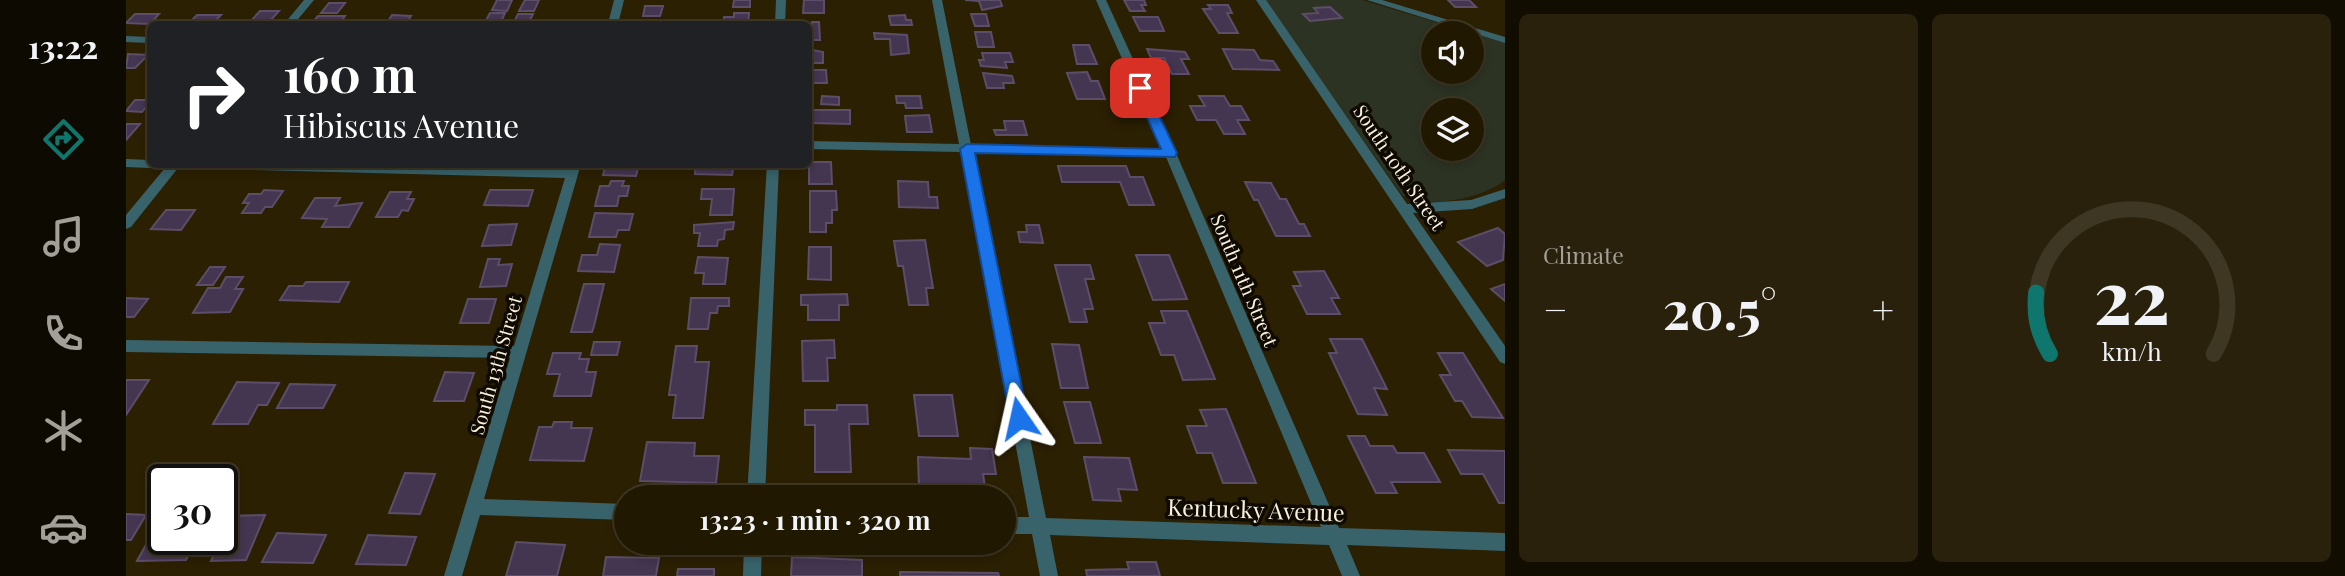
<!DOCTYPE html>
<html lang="en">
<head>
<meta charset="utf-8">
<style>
	:root { --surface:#211802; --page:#29210c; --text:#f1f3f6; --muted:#a2a099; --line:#3e3724; --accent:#0f766e }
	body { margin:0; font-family:"Playfair Display",serif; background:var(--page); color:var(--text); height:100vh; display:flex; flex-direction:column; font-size:26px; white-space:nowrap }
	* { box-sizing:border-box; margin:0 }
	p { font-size:23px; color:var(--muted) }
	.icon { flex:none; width:38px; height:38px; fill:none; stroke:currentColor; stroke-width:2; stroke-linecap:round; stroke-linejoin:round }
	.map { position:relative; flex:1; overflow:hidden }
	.panel { display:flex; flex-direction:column; gap:14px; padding:14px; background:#120d01; width:840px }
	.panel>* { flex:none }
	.guide { position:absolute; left:21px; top:21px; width:665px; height:147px; border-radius:10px; box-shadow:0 4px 10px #0003,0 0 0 2px var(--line); background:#202124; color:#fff; overflow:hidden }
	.fabs { position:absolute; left:1295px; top:21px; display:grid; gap:14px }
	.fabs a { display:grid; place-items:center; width:63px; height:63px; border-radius:50%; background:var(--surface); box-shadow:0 4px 10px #0003,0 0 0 2px var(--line); font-size:35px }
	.speed { position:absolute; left:21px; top:464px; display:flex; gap:14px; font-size:35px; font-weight:700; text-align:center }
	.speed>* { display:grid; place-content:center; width:91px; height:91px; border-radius:50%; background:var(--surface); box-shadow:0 4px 10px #0003,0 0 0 2px var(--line); line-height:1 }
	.speed .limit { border:4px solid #111; border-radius:10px; background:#fff; color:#111 }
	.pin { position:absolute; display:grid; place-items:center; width:60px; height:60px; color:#fff; margin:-30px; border-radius:14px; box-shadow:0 4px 10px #0006 }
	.me { position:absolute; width:77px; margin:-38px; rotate:349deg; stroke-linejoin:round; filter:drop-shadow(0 0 5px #0008) }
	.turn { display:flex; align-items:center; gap:24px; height:147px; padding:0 21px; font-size:32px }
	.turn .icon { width:91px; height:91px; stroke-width:2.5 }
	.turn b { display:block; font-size:49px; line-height:60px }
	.big { font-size:52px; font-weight:700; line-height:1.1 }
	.panel .widget { flex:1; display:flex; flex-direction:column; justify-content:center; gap:10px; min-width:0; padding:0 24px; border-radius:10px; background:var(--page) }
	.panel .dial { align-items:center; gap:0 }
	.dial svg { height:182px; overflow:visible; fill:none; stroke:var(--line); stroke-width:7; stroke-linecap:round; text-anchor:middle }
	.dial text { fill:var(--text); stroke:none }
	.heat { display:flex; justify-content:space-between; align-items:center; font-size:38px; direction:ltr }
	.panel .tiles { flex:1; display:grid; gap:14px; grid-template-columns:repeat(2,1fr) }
	.trip { position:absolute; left:488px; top:485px; width:402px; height:70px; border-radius:35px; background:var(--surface); box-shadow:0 4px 10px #0003,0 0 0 2px var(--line); font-weight:700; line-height:70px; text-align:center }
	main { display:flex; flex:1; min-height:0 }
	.dock { display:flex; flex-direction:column; width:126px; justify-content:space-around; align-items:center; background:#0d0a01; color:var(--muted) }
	.dock .icon { width:49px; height:49px }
	.dock .on { color:var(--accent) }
	.dock b { font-size:32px; color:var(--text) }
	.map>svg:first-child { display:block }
</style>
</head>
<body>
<main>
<nav class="dock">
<b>13:22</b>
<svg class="icon on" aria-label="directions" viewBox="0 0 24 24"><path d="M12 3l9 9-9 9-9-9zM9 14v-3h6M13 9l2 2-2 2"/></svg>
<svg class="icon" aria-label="music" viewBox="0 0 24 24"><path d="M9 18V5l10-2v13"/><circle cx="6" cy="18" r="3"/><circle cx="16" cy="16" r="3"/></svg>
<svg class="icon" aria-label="phone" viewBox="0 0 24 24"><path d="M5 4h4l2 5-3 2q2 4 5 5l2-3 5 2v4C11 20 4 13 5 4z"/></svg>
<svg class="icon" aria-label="climate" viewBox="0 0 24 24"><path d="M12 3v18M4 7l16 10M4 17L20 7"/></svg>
<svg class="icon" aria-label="car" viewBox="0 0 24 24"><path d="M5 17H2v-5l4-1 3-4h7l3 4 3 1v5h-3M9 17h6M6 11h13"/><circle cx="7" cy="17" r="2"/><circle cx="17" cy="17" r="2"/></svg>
</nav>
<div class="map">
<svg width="1379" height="576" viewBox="0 0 1379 576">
	<rect width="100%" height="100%" fill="#2c2003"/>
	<!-- green -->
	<path fill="#2d3323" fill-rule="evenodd" d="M1139,0H1236L1379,43V180C1358,198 1301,210 1276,195ZM1307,33H1346V72H1307ZM1307,110H1346V149H1307Z"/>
	<!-- building -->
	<g fill="#443550" stroke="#5c4d68" stroke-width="2">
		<path d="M371,0H386L381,11L366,10Z"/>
		<path d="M399,0H413L408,11H393Z"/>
		<path d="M608,0H624V7H607Z"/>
		<path d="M678,0H698V13H677Z"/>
		<path d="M839,0H874L876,6L856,10L853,1Z"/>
		<path d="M998,0H1018L1020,5H1015L1019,11H1004Z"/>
		<path d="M1322,0H1343L1350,7H1329Z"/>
		<path d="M203,3H219L211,13H195Z"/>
		<path d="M1082,5H1102L1106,13H1101L1112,33H1093L1077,9H1085Z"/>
		<path d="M519,6H537L534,16H517Z"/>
		<path d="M1204,7L1216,18L1184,21L1177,14L1192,13L1188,8Z"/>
		<path d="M134,11H153L143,22H124Z"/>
		<path d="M364,13H379L374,24H358Z"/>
		<path d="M608,13H623L622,24H597L598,17H608Z"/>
		<path d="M9,14H33L24,24L0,23Z"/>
		<path d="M392,14H407L402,24H387Z"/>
		<path d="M845,14H860L863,26H849Z"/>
		<path d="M71,15H95L86,24H69L72,21H65Z"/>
		<path d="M266,15L285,16L280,24H260Z"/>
		<path d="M779,15L780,20H785L786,25H765L763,16Z"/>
		<path d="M192,16H219L213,24H185Z"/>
		<path d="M1007,17H1032L1038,31H1014Z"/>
		<path d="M686,22H693L694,40H682V25H686Z"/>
		<path d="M849,32H865L868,47H852Z"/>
		<path d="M748,33L781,35L783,53L765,55L764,39H749Z"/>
		<path d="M947,45H963L971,64H951Z"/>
		<path d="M682,49L697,52V63H682Z"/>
		<path d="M1021,49L1059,52L1063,59H1055L1063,74H1046L1038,58H1025Z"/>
		<path d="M1097,49L1128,50L1134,60L1147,61L1153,70L1107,69Z"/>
		<path d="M856,53H884L887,62H879L881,68L855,66L853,60H858Z"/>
		<path d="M2,54L22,55L9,68H0Z"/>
		<path d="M682,70H700L701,83H682Z"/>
		<path d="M961,72L965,81H972L979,99H951L941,73Z"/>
		<path d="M857,73L886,76L888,83H877L878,88H861Z"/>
		<path d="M696,96L713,97V105L695,104Z"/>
		<path d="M770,96H794L796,108H780L779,103H771Z"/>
		<path d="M1073,96H1098L1104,106H1115L1123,120H1111L1119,134H1098L1090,120H1071L1064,106H1079Z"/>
		<path d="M9,100H24V102L16,112L0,111Z"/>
		<path d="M682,110H724V124L685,123Z"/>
		<path d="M803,115L806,132H781L779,116Z"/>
		<path d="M878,121H897L901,135H870L868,130H880Z"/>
		<path d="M0,124H14L0,140Z"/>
		<path d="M683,162H705L706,184H683Z"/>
		<path d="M480,164H513L510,176L477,175Z"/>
		<path d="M570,164H608L606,175L569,174Z"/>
		<path d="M932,166H1000L1004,177H1017L1028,205H1003L994,182H936Z"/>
		<path d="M485,181H498L496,186H503L501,196H493L491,206H469L474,186H483Z"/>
		<path d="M772,181L802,182L803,197H811L812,208L773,207Z"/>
		<path d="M1119,182L1145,183L1154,199H1160L1173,224H1178L1184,236H1150L1132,200H1128Z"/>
		<path d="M576,189H608L606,215H584L586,199H575Z"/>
		<path d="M138,190L157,191L146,207H139L135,213H116L123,203H117L123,194H135Z"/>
		<path d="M364,190H407L402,206L358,205Z"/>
		<path d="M684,191H710L711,210H706V223H700V232H684Z"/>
		<path d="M264,192H285L281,199H288L282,211L276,210L272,217H250Z"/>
		<path d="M189,198H214L209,206L236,203L223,227H196L201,219L176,218Z"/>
		<path d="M40,210H69L55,230L25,229Z"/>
		<path d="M469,213L507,214L503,230H492L490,237H463Z"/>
		<path d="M608,222L607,229L599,230L598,239L592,240L591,246H572L574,233H568V225Z"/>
		<path d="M391,224L385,245L356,246L363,225Z"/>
		<path d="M900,225H913L917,243L894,242L892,232H901Z"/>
		<path d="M1372,228L1379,234L1377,260L1361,266L1332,242Z"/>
		<path d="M799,240L807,288H800L802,305H783L777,266H772L768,241Z"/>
		<path d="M474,244L494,245L488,272L452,271L456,255H471Z"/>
		<path d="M683,247H705V280L682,279Z"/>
		<path d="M1010,255H1043L1061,299L1027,300Z"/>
		<path d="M572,257L602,258L599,284H577L578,273H569Z"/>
		<path d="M362,259H374L372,265L386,264L380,286L354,287Z"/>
		<path d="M929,265H964L968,279H959L967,309H958L961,322H944Z"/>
		<path d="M84,267H99L87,285H71Z"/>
		<path d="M1198,271L1213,298H1205L1214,314H1181L1167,286H1175L1168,272Z"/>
		<path d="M100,277H117L109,289H117L104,312L67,313L82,288H94Z"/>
		<path d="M180,282H223L213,302L154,300L163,286H177Z"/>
		<path d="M458,284H478L468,326L466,332H445Z"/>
		<path d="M1379,284V301L1365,289Z"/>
		<path d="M721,294L722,305H713V320H682V305H675V295Z"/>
		<path d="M0,298L22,299L8,317H0Z"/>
		<path d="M565,298H603V306H592L591,313H584L582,329H562Z"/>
		<path d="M342,299H370L363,323H334Z"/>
		<path d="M1035,311H1061L1089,379L1057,380L1048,355H1035L1023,323H1039Z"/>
		<path d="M1204,339H1236L1261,389L1248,388L1261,415L1232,414L1203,353H1211Z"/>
		<path d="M708,340L709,358H701L702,381H677L676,341Z"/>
		<path d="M468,342H494L491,355H465Z"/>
		<path d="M926,344L953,345L962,388H935Z"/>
		<path d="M550,346H571L569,362H583L577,418H547L550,395H543Z"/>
		<path d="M427,353H455L453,359H463L460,372H470L465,396H428L434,374H421Z"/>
		<path d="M1312,353H1337L1377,418L1346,417L1336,401H1329L1314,375H1325Z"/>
		<path d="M319,372L348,373L338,401H308Z"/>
		<path d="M0,380H23L0,415Z"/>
		<path d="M111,382L153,383L141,405H132L122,424H87Z"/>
		<path d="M164,384L209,385L197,408H151Z"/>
		<path d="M788,395H826L832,436H793Z"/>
		<path d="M938,402H964L975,443H949Z"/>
		<path d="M711,405H741L742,424H723L725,472H689V425H679V410H711Z"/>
		<path d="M1100,409L1130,483H1097L1086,453H1071L1061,426H1081L1074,410Z"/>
		<path d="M428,422H446L445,428H466L458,461L404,460L413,427H426Z"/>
		<path d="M1222,436H1239L1244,446H1267L1271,453H1298L1314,482H1265L1271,493H1250Z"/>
		<path d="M521,442L569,443L568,456H593L590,483L514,481Z"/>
		<path d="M844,448L866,449L870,474H857L859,487L793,486L792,457L845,459Z"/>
		<path d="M1322,450L1379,451V503H1373L1357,474H1335Z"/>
		<path d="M958,457L1003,458L1011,490L992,489L995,501L967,500Z"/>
		<path d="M279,473L309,474L294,514L263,513Z"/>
		<path d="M0,514L20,515L5,540H0Z"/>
		<path d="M139,515L120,560L85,561L94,542H79L81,539H96V516Z"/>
		<path d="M37,533V539H70L60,560L11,561L26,534Z"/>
		<path d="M151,533L200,535L187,563L136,562Z"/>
		<path d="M242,535L290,537L280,565L230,564Z"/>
		<path d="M390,542L439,545L431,576H380Z"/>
		<path d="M480,557L533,558L530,576H477Z"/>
		<path d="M666,557L736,560V576H665Z"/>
		<path d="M1001,562H1030L1034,576H961L960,570L1003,569Z"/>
		<path d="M552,569H588V576H551Z"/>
		<path d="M774,572L872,573L873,576H774Z"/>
	</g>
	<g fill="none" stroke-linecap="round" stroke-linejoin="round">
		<!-- minor -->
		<g fill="#39636b" fill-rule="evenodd">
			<path d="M178,0H188L168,24H158Z"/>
			<path d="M488,0H498L492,24H482Z"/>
			<path d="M650,0H660L659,24H649Z"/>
			<path d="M806,0H816L845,145L1036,149L970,0H980L1050,153L1213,528L1379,533V551L1221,545L1234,576H1216L1203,545L924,535L932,576H914L906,534H878V517H903L835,152L682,149V141L833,144ZM847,153L1040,157L1195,527L920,518Z"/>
			<path d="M1130,0H1140L1281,204L1345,200L1379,189V198L1346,209L1287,213L1379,346V364L1374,362Z"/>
			<path d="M1241,0H1256L1379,37V43Z"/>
			<path d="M0,36L24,37V43L0,42Z"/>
			<path d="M0,159L24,160V164H30L24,168L0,167Z"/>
			<path d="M33,164H228L441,170L443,164H455L358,499L500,504V520L354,515L336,576H318L384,358L0,352V340L388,346L439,178L52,168L5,227L0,229V215L39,168Z"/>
			<path d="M641,164H653L639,497H621Z"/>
			<path d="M618,542H636L635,576H617Z"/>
		</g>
	</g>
	<!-- route -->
	<path fill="#1a73e8" stroke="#114b97" stroke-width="2" d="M1014,84L1020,88L1051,153L1049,157L849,153L902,418L900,424L893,426L887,424L884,418L834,149L841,144L1035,149L1008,88Z"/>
	<g text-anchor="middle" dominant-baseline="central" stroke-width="7" stroke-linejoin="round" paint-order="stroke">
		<!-- street labels -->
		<g font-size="19" fill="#f9f1e0" stroke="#100b02">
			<text transform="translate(1274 167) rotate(56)">South 10th Street</text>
			<text transform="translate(1119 280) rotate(67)">South 11th Street</text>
			<text transform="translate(369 365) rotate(-74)">South 13th Street</text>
		</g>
		<!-- near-street labels -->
		<g font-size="23" fill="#f9f1e0" stroke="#100b02">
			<text transform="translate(1130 509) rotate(2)">Kentucky Avenue</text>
		</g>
	</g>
</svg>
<div class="fabs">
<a><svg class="icon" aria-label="sound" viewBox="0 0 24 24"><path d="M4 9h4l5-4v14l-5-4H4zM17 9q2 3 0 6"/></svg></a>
<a><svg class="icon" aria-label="layers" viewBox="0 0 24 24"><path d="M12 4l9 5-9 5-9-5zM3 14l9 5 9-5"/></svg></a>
</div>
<div class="speed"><div class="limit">30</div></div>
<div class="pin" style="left:1014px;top:88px;background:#d93025"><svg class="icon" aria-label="arrive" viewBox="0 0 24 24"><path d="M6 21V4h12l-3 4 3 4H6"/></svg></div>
<svg class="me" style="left:893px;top:418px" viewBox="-20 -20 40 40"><path d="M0-17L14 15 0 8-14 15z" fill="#1a73e8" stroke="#fff" stroke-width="4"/></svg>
<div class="trip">13:23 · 1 min · 320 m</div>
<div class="guide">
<div class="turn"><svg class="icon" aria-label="right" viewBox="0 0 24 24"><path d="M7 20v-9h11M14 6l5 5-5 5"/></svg><div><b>160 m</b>Hibiscus Avenue</div></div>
</div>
</div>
<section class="panel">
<div class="tiles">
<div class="widget"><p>Climate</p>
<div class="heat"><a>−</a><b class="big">20.5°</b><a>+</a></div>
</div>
<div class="widget dial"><svg viewBox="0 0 100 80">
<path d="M14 69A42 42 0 1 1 86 69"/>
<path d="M14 69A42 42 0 0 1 8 42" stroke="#0f766e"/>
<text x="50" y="56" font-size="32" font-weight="700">22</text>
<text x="50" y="72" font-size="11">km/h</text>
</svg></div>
</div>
</section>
</main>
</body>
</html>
